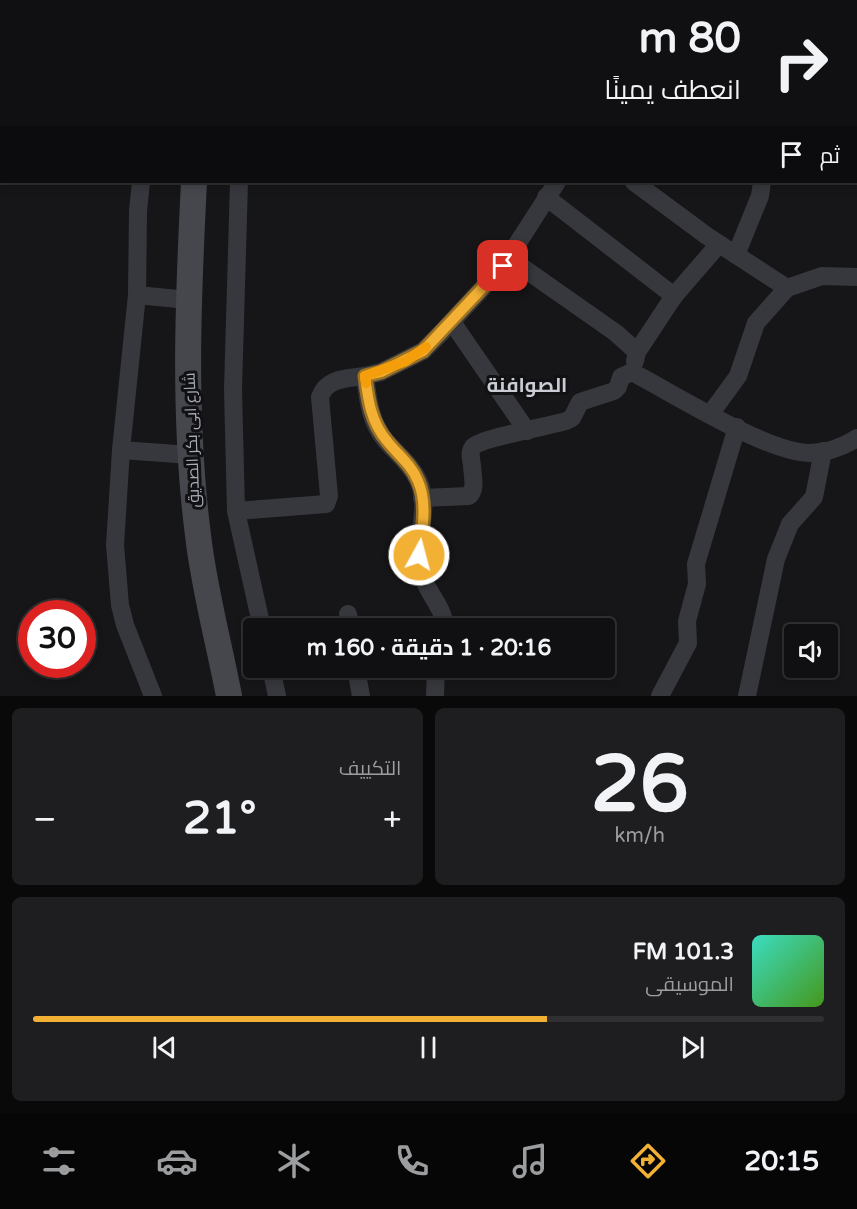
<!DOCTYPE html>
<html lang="ar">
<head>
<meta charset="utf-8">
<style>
	:root { --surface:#101012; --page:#1e1e20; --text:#f1f3f6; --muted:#9c9d9f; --line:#303032; --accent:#f2b134 }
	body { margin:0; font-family:"Varela Round",Cairo,sans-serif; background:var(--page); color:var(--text); direction:rtl; height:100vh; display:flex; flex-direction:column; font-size:22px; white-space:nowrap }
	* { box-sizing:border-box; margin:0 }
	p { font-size:20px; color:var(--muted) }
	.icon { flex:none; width:33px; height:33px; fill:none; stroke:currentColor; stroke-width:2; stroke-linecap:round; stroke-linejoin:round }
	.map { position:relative; height:696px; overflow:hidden; direction:ltr }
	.side { display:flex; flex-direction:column; gap:12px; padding:12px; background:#09090a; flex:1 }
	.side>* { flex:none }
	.hud { position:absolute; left:0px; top:0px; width:858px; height:183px; box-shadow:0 3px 9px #0003,0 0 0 2px var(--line); direction:rtl; background:#101012; color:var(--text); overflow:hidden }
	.controls { position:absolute; left:784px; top:624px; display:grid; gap:12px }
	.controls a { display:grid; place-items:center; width:54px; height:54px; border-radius:6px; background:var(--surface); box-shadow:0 3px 9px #0003,0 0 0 2px var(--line); font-size:30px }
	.speed { position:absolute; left:18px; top:600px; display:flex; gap:12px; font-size:30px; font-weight:700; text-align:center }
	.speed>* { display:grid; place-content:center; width:78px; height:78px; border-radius:50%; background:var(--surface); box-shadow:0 3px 9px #0003,0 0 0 2px var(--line); line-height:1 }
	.speed .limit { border:9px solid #d22; background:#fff; color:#111 }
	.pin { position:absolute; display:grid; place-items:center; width:51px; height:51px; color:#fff; margin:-26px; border-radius:12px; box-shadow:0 3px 9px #0006 }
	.me { position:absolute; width:66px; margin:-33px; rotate:7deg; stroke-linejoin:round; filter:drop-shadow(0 0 4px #0008) }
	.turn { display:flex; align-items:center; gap:21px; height:126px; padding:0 18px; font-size:27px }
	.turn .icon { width:78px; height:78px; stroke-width:2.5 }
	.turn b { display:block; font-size:42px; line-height:51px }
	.then { display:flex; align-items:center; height:57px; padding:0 18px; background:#0003; gap:12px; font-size:22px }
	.big { font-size:45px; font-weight:700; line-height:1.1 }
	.side .card { flex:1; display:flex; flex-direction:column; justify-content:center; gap:9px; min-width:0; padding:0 21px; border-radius:9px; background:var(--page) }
	.side .dial { align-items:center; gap:0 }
	.dial b { font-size:78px; line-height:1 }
	.song { display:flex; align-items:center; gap:18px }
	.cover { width:72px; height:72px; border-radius:9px; background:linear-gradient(135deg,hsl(170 70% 55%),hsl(100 70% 35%)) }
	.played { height:6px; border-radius:3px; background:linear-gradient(90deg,var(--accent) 65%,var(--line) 65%) }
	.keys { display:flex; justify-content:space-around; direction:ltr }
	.heat { display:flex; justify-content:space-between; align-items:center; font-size:33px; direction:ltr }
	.side .tiles { flex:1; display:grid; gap:12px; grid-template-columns:1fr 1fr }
	.card:last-child { grid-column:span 2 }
	.trip { position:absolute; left:243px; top:618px; width:372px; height:60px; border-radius:6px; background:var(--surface); box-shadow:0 3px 9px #0003,0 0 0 2px var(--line); font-weight:700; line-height:60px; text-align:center; direction:rtl }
	.tabs { display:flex; height:96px; justify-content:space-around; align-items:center; background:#060607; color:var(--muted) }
	.tabs .icon { width:42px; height:42px }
	.tabs .selected { color:var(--accent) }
	.tabs b { font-size:27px; color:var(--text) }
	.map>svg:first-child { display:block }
</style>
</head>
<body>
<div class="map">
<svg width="857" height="696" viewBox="0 0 857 696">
	<rect width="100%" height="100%" fill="#161618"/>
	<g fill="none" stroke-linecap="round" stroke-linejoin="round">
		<!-- minor -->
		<g stroke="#37383d" stroke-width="18">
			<path d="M577,0L583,2"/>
			<path d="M158,2V0"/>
			<path d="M246,2V0"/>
			<path d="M704,2L705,0"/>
			<path d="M820,2L821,0"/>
			<path d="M141,182L138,211L137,295L121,450L115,545L120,605L125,625L153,696"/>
			<path d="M239,182L233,389L236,511L262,628"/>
			<path d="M634,182L707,236L787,288L822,276L857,277"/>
			<path d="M546,197L674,296"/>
			<path d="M736,255L760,196L762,182"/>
			<path d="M509,258L616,333L637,352"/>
			<path d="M137,295L188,300"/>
			<path d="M452,322L527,431"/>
			<path d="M635,361L637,352L674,296L719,244"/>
			<path d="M711,413L738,376L756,323L787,288"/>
			<path d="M121,450L191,455"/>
			<path d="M422,498L469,496C477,489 472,475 472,465C471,459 469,452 473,447C481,438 550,426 566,421L572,418L580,402L614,391L618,387L621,377L632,372C674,394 766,452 809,453C827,453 843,447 857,438"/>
			<path d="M236,511L326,504L329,496L320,397C327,377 347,379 365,376"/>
			<path d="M348,614L350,628"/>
			<path d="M445,628C444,606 425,591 420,570C413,541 432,509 418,480C410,463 397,454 386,441C370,422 368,400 365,376L381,372L423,351L441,333L503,266L557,182"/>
			<path d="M271,668L277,696"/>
			<path d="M356,668L361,696"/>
			<path d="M435,696L436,668"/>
			<path d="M660,696L688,643L687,621L697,584L696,564L737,427"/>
			<path d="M747,696L776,559L790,524L814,497L823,451"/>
		</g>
		<!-- secondary -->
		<g stroke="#45474d" stroke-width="26">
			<path d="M202,2V0"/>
			<path d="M194,182C188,299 183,418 198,535C204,589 219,643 229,696"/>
		</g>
	</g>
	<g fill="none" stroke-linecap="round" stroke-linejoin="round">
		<!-- route casing -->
		<g stroke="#9d7322" stroke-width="15">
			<path id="route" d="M419,555C422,531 428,504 418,481C411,464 398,455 387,441C371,422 368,400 365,376L381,372L423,351L503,266"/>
		</g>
		<!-- route -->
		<use href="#route" stroke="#f2b134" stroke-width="10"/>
		<!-- slow -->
		<path stroke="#f59e0b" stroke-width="10" d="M366,383L365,376L406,361L426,347"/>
	</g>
	<g text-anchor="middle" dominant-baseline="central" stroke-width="6" stroke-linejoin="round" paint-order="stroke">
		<!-- street labels -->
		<g font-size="16" fill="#a8adb8" stroke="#111113">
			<text transform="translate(192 440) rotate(-92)">شارع ابى بكر الصديق</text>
		</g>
		<!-- quarter labels -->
		<g font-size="20" font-weight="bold" fill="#c9ccd4" stroke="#111113">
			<text x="527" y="386">الصوافنة</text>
		</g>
	</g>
</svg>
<div class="controls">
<a><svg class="icon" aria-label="sound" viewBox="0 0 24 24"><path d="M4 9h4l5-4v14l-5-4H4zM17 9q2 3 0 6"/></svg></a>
</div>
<div class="speed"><div class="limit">30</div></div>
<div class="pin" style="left:503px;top:266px;background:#d93025"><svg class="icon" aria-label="arrive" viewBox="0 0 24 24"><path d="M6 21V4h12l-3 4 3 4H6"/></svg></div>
<svg class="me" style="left:419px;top:555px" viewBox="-20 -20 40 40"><circle r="17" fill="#f2b134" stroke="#fff" stroke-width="3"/><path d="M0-11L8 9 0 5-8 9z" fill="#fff"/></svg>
<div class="trip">20:16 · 1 دقيقة · 160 m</div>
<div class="hud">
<div class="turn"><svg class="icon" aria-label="right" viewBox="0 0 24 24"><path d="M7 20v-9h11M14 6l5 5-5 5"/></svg><div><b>80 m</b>انعطف يمينًا</div></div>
<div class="then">ثم<svg class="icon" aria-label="arrive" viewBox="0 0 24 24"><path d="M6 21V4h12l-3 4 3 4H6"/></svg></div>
</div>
</div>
<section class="side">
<div class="tiles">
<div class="card dial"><b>26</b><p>km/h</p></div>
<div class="card"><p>التكييف</p>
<div class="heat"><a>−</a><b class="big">21°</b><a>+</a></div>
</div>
<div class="card">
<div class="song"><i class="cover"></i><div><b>101.3 FM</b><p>الموسيقى</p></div></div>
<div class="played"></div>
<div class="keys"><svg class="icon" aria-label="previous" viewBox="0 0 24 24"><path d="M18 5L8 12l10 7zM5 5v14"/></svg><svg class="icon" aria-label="pause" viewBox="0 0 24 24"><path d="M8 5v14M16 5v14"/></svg><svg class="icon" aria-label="next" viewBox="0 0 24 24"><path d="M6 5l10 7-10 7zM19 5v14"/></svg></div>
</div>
</div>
</section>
<nav class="tabs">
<b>20:15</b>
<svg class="icon selected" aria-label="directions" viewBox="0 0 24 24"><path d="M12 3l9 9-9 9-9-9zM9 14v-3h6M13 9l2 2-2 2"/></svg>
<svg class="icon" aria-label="music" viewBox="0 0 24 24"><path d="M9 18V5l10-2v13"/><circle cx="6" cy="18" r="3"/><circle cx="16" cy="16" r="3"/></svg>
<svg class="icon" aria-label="phone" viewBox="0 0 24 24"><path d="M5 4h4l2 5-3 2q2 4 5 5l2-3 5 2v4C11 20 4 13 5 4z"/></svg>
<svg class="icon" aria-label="climate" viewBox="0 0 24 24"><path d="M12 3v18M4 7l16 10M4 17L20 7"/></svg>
<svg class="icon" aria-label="car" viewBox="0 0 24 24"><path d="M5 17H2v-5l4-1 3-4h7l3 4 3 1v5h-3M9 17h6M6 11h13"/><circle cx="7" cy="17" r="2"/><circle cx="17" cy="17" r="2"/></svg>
<svg class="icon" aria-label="filters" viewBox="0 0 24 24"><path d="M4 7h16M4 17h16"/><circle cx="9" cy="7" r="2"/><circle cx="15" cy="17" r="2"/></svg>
</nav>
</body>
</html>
